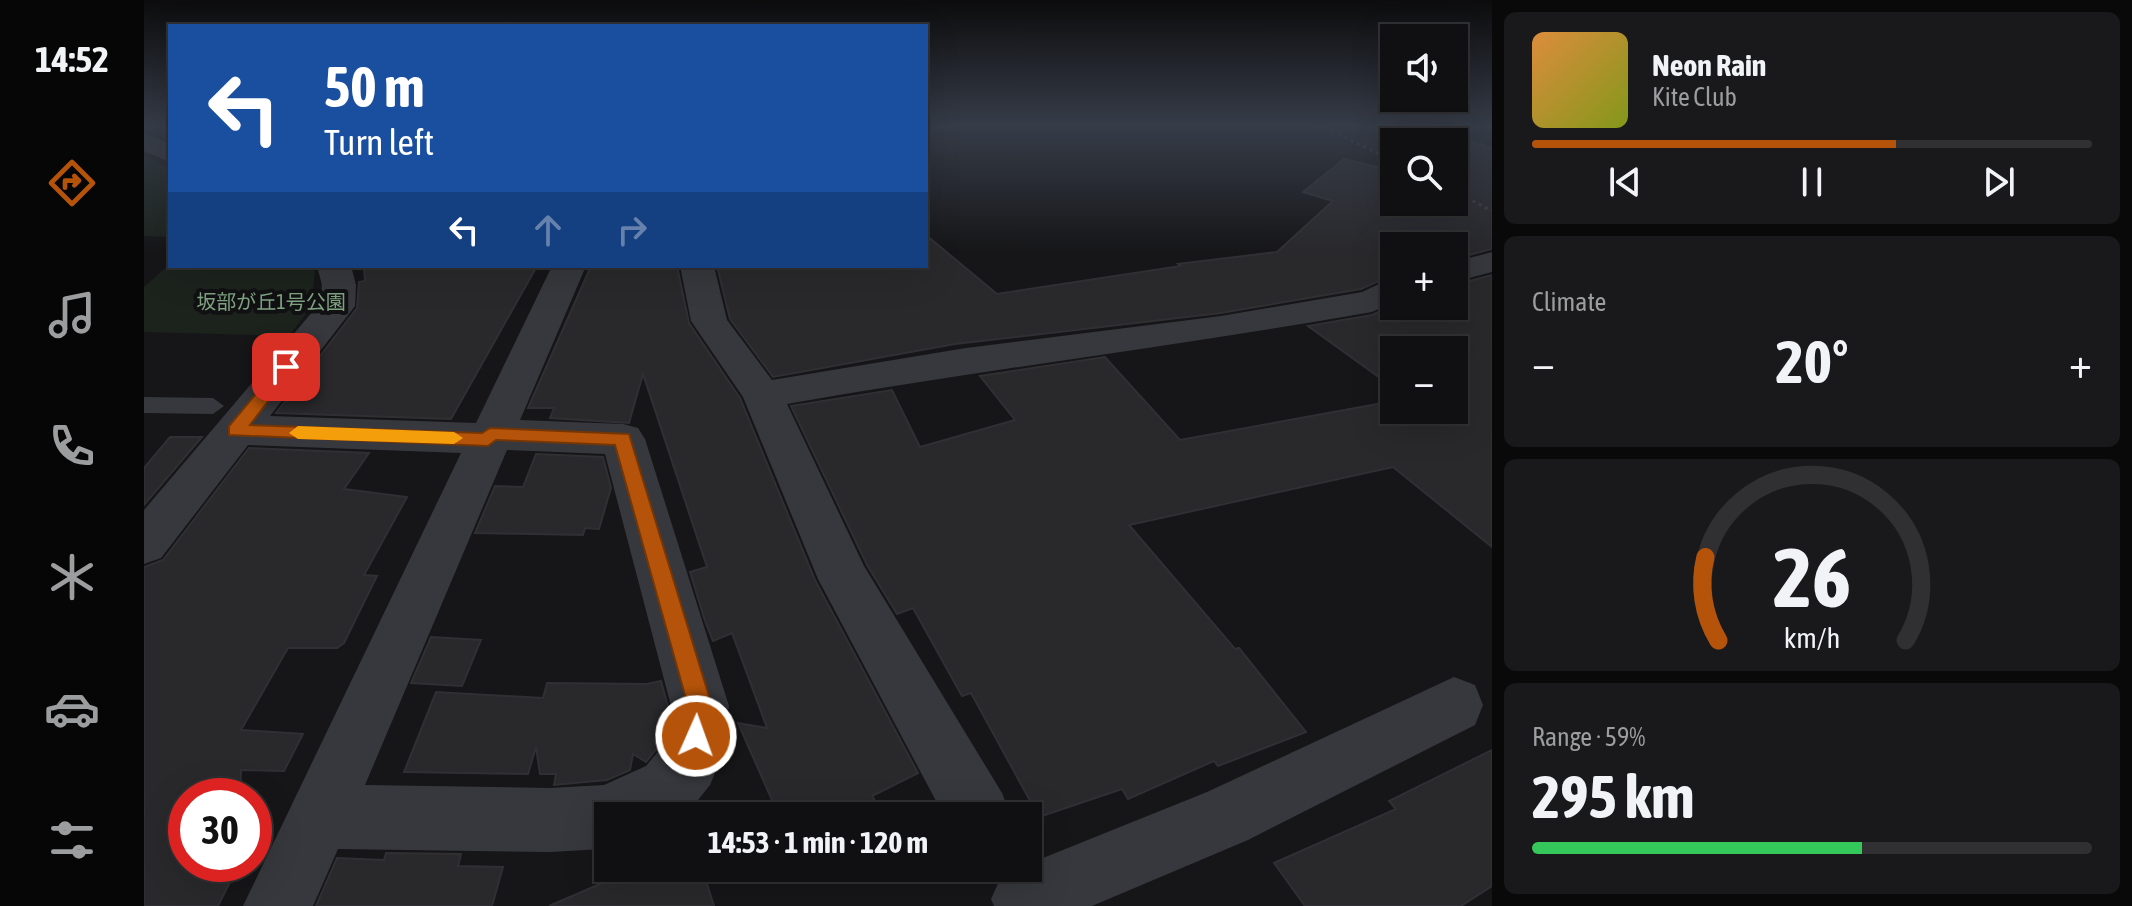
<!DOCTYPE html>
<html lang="en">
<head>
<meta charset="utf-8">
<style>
	:root { --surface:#101012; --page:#19191b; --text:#f1f3f6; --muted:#9c9d9f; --line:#303032; --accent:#b45309 }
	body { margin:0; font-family:"Asap Condensed","Noto Sans JP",sans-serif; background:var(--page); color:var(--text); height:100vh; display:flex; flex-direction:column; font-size:30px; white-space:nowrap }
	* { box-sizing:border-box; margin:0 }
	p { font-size:26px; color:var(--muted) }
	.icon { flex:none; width:44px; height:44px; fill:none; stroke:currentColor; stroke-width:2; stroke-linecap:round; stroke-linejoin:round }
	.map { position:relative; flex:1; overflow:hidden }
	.details { display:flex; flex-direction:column; gap:12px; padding:12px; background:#09090a; width:640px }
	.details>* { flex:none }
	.top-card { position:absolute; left:24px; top:24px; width:760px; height:244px; border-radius:0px; box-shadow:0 8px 32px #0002,0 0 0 2px var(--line); background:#1a4fa0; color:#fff; overflow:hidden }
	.fabs { position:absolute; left:1236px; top:24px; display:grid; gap:16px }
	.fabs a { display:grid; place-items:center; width:88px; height:88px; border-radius:0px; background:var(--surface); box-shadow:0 8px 32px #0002,0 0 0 2px var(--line); font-size:40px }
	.speed { position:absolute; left:24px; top:778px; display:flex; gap:16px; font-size:40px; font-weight:700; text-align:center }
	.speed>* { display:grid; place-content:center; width:104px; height:104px; border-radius:50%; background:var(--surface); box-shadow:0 8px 32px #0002,0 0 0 2px var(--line); line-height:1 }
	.speed .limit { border:12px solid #d22; background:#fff; color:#111 }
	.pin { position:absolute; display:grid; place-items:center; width:68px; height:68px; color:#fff; margin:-34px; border-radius:16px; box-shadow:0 4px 12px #0006 }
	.me { position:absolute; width:88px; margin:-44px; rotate:2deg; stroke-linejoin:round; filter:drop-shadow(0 0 6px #0008) }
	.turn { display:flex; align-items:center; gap:28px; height:168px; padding:0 24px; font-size:36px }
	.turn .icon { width:104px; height:104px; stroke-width:2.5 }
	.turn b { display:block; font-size:56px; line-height:68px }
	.lanes { display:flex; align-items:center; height:76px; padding:0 24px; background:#0003; justify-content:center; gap:40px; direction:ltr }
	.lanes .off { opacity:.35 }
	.big { font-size:60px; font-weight:700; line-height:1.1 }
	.details .widget { flex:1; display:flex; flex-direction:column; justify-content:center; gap:12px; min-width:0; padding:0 28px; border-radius:12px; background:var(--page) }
	.details .dial { align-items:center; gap:0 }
	.dial svg { height:208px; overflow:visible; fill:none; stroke:var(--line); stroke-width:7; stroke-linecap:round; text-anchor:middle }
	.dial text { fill:var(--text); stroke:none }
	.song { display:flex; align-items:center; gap:24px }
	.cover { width:96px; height:96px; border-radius:12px; background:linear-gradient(135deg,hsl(30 70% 55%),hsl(70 70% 35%)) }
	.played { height:8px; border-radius:4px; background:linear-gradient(90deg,var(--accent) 65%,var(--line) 65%) }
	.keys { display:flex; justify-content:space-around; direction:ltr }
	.heat { display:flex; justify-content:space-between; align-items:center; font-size:44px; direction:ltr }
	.charge { height:12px; border-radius:6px; background:linear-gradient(90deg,#34c759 59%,var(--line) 0) }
	.trip { position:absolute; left:450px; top:802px; width:448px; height:80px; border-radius:0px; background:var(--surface); box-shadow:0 8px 32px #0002,0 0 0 2px var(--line); font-weight:700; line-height:80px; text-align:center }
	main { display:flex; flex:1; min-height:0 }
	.tab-bar { display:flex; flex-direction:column; width:144px; justify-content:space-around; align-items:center; background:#060607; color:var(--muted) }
	.tab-bar .icon { width:56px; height:56px }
	.tab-bar .current { color:var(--accent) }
	.tab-bar b { font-size:36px; color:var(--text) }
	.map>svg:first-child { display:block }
</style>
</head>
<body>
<main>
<nav class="tab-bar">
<b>14:52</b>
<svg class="icon current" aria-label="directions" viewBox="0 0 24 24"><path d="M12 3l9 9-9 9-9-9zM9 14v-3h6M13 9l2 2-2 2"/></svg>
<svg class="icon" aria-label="music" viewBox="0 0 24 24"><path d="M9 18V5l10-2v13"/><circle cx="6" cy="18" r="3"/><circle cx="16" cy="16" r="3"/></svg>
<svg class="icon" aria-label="phone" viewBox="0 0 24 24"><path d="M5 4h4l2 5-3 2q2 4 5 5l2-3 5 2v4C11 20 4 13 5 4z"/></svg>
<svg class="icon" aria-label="climate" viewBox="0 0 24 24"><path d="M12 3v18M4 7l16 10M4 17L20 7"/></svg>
<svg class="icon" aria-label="car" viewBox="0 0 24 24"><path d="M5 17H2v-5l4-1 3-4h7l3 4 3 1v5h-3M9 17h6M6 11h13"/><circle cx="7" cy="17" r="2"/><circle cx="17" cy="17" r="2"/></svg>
<svg class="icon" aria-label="filters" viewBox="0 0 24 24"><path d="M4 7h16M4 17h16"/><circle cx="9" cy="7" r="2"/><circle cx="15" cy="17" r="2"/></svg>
</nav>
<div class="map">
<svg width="1348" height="906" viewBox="0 0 1348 906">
	<rect width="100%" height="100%" fill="#161618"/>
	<!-- green -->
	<g fill="#1c231d">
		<path d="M0,155L26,169V237L0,236Z"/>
		<path d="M26,264L165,266L171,272L167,307L145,336L0,332V287Z"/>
	</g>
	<!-- building -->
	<g fill="#29292c" stroke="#303034" stroke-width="2">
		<path d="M1320,139L1348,148V249L1310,259V246H1250V274L1217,289L1077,313L811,344L629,377L586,319L573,266H782V235L853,294L1037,266L1034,264L1133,252L1189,201L1159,192L1200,159L1250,171V202H1310V143Z"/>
		<path d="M220,266H393L307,419L132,413L213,308L215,282L221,281Z"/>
		<path d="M447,266H533L545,323L596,398L671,580L774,773L728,796L740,816H635L594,723L623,728L588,633L569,641L561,621L546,572L563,567L499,374L485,423L406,418L410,408H384Z"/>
		<path d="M1348,275V547L1249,467L985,525L1091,649L1095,648L1162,732L1074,766L1070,761L984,799L978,789L895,817L827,693L818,696L769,608L753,614L723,565L647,406L748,390L776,447L871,420L836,376L961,357L1036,440L1250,401V410H1310V350H1250V388L1164,326L1228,315L1250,305L1310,306V285Z"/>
		<path d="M26,437H58L0,505V468Z"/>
		<path d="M105,448L225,453L200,489L263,497L220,575L233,576L200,643L193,648H144L97,730L159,734L140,771L97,770L96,796H42V864H95L74,906H0V567L19,560Z"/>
		<path d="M392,454L459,457L467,488L455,529L441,528L439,535L331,533L351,486L379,487Z"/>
		<path d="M287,637L337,640L318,686L267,683Z"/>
		<path d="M517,681L524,706L514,747L502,762L489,754L486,770L463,780L410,785L412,774H396L392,747L384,774L260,772L292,692L399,698L403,683L503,684Z"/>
		<path d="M1348,750V886L1317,906H1161L1130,863L1252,809L1245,801Z"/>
		<path d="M242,853L317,854L314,866L359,867L348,906H172L193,858L240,860Z"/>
		<path d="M493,868H558L570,906H405Z"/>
	</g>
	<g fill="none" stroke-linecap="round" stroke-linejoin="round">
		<!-- path -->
		<g stroke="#3d3f44" stroke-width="3" stroke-dasharray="3 4" stroke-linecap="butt">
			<path d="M1175,125L1250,161"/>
			<path d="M1310,191L1348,211"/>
		</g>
		<!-- lane -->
		<path fill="#37383d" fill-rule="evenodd" d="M0,397L69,398L80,406L69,414L0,413Z"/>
		<!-- street -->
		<g fill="#37383d" fill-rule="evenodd">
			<path d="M0,133L26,144V162L0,151Z"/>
			<path d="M1348,252V272L1310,282V262Z"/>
			<path d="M173,266H207L212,285L211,306L126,416L332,423L408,266H442L376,420L479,424L494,428L501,439L585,706L575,763L566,785L546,810L537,816H464V848L460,849L406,852L194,849L169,906H99L317,453L104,445L17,558L0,564V510L175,304L178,285ZM363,450L461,454L527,706L517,748L502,766L460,785L406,788L221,785Z"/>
			<path d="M536,266H570L583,320L628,380L822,348L1077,316L1218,292L1250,277V302L1228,312C1033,346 837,370 643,404L720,566L858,793L867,816H800L674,579L599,397L547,321Z"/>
			<path d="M1310,677L1331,685L1339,705L1331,725L1104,840L948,906H850L847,899L858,875L884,868V864L1063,792Z"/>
		</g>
	</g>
	<!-- sky -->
	<linearGradient id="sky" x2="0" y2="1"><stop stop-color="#0c0c0d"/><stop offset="0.5" stop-color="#363c48"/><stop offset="1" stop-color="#363c48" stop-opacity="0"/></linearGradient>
	<rect width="1348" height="252" fill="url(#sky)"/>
	<!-- route -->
	<path fill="#b45309" stroke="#753606" stroke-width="2" d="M142,362L150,367L106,425L338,433L346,428L485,434L568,706L561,745L552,748L543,745L540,736L544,706L471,445L352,440L344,446L85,435V426L137,364Z"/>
	<!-- slow -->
	<path fill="#f59e0b" d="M154,426L310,432L319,438L310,444L154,439L145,433Z"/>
	<g text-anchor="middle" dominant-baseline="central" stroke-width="8" stroke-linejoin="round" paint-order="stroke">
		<!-- park labels -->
		<g font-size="20" fill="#7fa381" stroke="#111113">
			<text x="127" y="301">坂部が丘1号公園</text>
		</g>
	</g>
</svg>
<div class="fabs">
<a><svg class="icon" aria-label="sound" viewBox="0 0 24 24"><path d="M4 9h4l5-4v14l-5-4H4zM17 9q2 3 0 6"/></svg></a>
<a><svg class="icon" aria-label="search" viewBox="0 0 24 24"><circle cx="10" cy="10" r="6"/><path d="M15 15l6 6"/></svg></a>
<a>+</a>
<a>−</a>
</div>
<div class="speed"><div class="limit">30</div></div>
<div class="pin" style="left:142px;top:367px;background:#d93025"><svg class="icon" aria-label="arrive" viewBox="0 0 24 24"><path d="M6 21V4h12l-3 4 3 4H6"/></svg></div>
<svg class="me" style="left:552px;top:736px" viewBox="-20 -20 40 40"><circle r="17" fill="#b45309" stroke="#fff" stroke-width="3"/><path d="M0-11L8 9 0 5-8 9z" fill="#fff"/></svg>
<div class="trip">14:53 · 1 min · 120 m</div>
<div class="top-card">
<div class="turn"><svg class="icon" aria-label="left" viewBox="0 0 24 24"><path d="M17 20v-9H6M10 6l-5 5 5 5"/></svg><div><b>50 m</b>Turn left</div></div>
<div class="lanes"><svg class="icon" aria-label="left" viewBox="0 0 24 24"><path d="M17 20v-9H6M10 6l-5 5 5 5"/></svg><svg class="icon off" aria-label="ahead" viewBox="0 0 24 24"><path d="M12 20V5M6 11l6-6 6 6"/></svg><svg class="icon off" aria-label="right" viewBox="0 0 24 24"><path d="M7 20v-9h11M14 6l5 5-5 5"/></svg></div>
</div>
</div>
<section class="details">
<div class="widget">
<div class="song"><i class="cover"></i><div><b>Neon Rain</b><p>Kite Club</p></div></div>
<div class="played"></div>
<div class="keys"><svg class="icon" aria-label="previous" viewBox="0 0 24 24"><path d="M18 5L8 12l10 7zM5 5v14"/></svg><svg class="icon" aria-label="pause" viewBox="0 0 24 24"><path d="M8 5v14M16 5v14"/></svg><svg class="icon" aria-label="next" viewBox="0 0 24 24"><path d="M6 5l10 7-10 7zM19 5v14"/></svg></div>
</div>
<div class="widget"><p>Climate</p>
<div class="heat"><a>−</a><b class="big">20°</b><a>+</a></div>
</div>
<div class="widget dial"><svg viewBox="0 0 100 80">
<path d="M14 69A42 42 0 1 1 86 69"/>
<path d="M14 69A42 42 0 0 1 9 37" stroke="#b45309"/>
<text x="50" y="56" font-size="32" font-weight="700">26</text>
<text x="50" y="72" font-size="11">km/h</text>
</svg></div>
<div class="widget"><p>Range · 59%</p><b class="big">295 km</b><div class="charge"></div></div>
</section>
</main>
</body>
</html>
